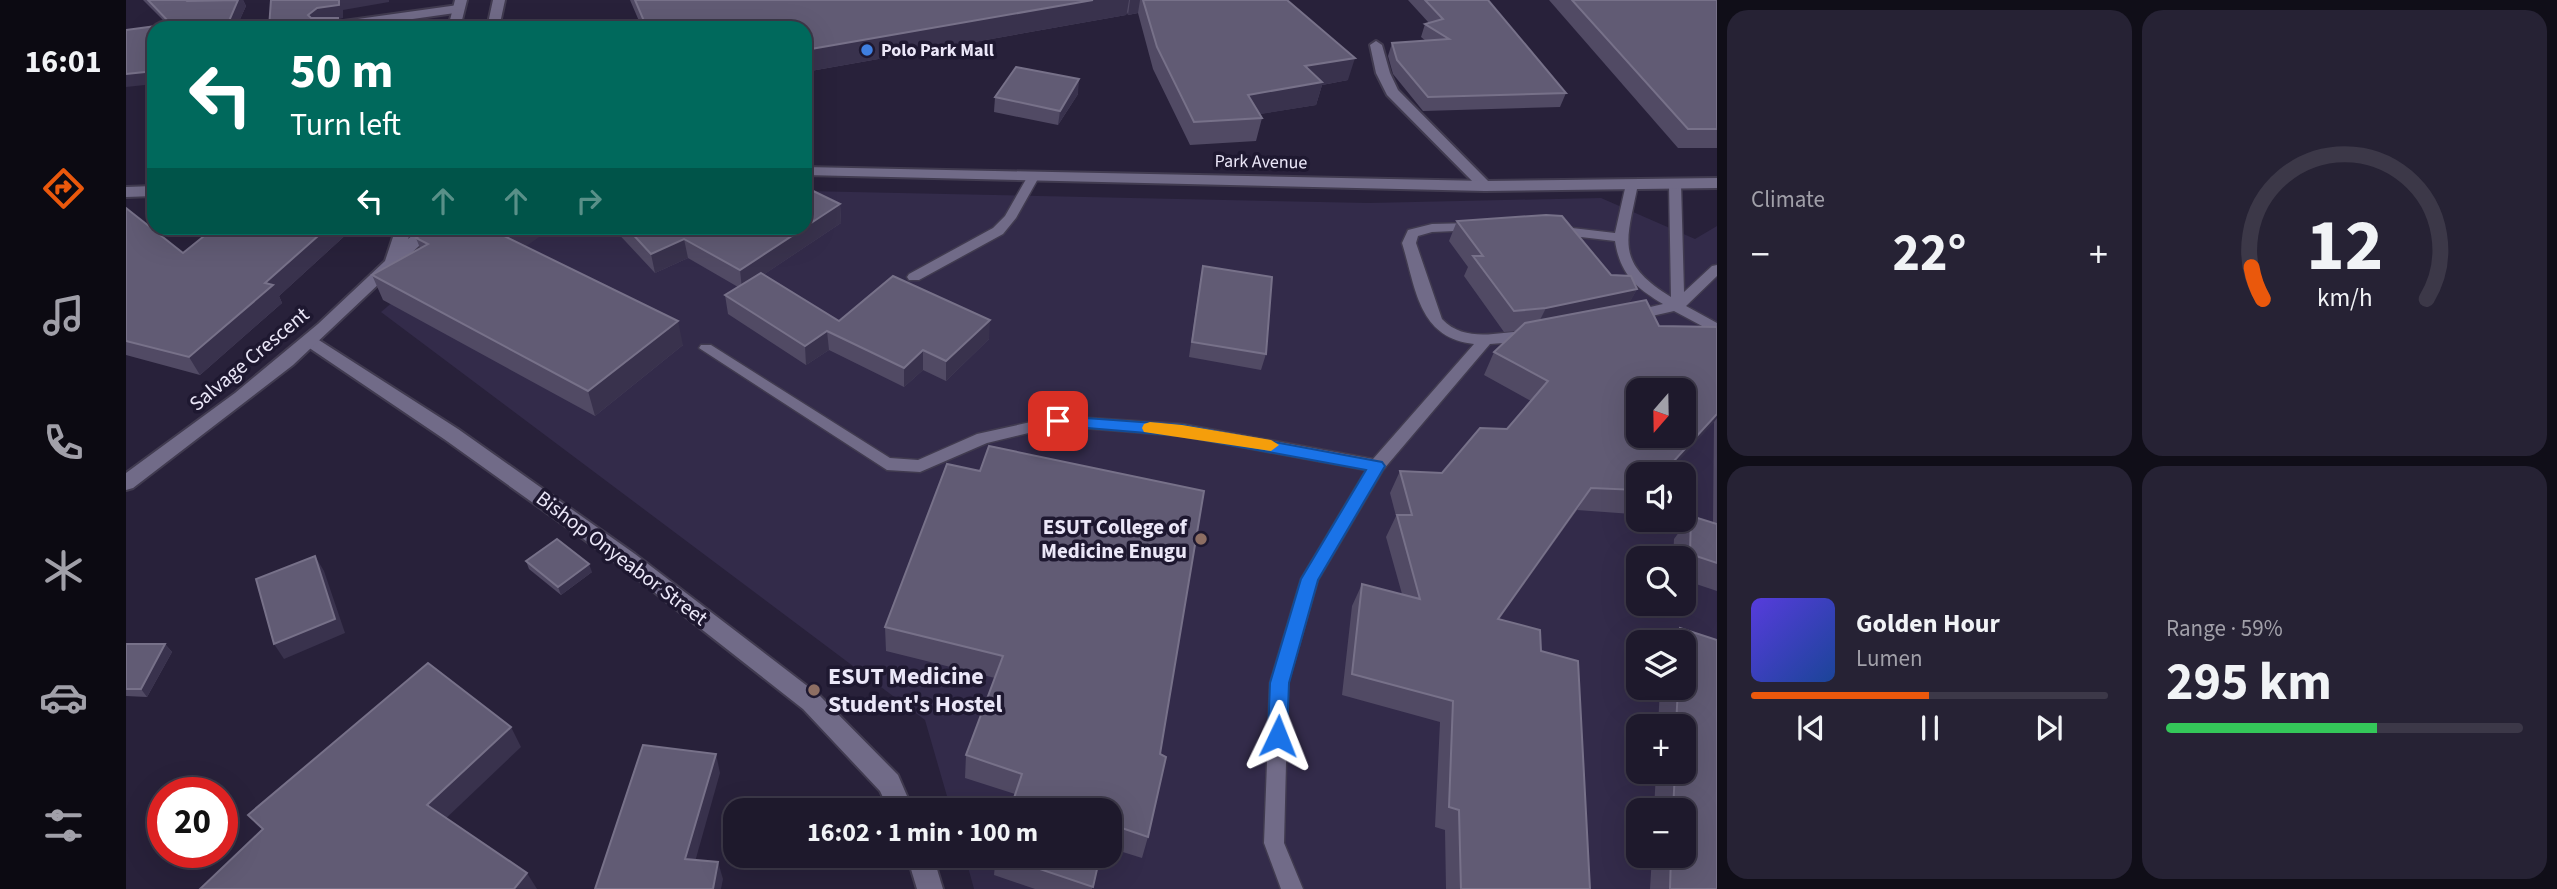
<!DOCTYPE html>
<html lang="en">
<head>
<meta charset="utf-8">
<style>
	:root { --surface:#1e192c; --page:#262234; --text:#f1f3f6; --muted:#a1a0a9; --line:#3c3848; --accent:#ea580c }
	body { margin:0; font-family:"Source Sans 3",sans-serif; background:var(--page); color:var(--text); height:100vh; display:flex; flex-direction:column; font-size:26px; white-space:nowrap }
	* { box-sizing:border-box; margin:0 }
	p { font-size:23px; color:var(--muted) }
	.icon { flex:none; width:38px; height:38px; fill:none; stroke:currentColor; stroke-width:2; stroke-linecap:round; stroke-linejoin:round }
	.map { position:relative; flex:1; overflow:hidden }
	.drawer { display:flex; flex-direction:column; gap:10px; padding:10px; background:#100e18; width:840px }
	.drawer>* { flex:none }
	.banner { position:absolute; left:21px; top:21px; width:665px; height:214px; border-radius:21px; box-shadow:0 7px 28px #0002,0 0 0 2px var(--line); background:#00695c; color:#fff; overflow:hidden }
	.needle { width:46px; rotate:200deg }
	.controls { position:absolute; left:1500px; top:378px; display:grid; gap:14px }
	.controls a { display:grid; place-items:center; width:70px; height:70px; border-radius:14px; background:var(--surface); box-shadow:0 7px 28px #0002,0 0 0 2px var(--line); font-size:35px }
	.speed { position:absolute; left:21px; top:777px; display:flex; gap:14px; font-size:35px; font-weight:700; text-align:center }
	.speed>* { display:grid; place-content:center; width:91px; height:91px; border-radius:50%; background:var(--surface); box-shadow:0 7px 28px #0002,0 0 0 2px var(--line); line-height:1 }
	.speed .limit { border:10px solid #d22; background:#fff; color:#111 }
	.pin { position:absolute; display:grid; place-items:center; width:60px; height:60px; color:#fff; margin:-30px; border-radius:14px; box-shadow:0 4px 10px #0006 }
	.me { position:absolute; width:77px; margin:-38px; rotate:2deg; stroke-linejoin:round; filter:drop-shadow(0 0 5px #0008) }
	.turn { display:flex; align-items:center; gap:24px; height:147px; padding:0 28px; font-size:32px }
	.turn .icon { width:91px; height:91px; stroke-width:2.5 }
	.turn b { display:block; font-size:49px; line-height:60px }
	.lanes { display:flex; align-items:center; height:66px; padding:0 28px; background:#0003; justify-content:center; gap:35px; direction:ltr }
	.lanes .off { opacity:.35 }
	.big { font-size:52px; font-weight:700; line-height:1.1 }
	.drawer .card { flex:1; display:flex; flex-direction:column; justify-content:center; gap:10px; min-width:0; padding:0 24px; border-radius:21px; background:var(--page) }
	.drawer .dial { align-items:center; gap:0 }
	.dial svg { height:182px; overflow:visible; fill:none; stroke:var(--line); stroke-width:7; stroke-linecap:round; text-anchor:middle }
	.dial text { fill:var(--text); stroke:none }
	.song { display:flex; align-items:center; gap:21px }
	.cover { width:84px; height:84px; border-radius:10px; background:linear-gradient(135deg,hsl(250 70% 55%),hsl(220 70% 35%)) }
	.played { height:7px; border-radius:4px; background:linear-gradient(90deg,var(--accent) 50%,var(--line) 50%) }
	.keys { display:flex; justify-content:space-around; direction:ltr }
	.heat { display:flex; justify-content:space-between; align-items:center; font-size:38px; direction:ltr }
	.charge { height:10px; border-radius:5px; background:linear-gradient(90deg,#34c759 59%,var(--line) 0) }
	.drawer .tiles { flex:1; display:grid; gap:10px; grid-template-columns:repeat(2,1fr) }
	.trip { position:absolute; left:597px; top:798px; width:399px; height:70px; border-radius:21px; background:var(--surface); box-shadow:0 7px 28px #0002,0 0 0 2px var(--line); font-weight:700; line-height:70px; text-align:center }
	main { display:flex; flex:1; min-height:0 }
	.dock { display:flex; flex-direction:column; width:126px; justify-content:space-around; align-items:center; background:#0c0a12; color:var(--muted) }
	.dock .icon { width:49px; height:49px }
	.dock .current { color:var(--accent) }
	.dock b { font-size:32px; color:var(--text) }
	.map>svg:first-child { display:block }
</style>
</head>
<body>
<main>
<nav class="dock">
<b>16:01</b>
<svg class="icon current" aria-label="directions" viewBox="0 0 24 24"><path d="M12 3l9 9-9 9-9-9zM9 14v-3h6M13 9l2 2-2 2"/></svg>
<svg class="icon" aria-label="music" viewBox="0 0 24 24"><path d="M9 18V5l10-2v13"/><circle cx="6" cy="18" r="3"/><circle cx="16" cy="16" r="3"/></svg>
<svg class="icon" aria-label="phone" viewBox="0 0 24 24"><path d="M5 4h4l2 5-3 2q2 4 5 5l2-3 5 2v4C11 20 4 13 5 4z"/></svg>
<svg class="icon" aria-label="climate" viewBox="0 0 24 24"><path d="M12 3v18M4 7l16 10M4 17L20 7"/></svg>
<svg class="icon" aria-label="car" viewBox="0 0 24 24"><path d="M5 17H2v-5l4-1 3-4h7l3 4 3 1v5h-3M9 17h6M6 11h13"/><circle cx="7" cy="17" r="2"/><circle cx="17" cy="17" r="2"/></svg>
<svg class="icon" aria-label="filters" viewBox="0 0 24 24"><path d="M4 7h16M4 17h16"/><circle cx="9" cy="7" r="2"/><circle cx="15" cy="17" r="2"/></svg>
</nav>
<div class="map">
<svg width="1591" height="889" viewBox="0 0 1591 889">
	<rect width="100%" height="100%" fill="#28213a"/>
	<!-- built -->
	<path fill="#332b4a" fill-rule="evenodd" d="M679,191L1243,203L1475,198L1569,239L1591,226V889H848L839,856H984V810H825L799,720L255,312L354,228H679ZM1512,390H1558V436H1512ZM1512,474H1558V520H1512ZM1512,558H1558V604H1512ZM1512,642H1558V688H1512ZM1512,726H1558V772H1512ZM1512,810H1558V856H1512Z"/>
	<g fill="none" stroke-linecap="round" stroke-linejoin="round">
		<!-- service casing -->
		<g stroke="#413b50" stroke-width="3">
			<g id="service">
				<path d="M907,173L913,177L890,218L877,234L793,280H783L781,277L783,274L867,228L879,216L903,174Z"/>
				<path d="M1506,180L1512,184C1501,241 1488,262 1545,297L1543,184L1549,180L1555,184L1558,292L1586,266L1591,265V276L1560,306L1591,323V334L1548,311L1504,321L1499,319L1497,316L1499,313L1537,304C1510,288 1494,274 1489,241L1429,234L1423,230L1429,226L1489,233L1500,184Z"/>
				<path d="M1347,223L1353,227L1352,230L1306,232L1292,236L1290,243L1316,319C1346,351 1396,321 1411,336L1404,341L1364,344L1257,470L1192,580L1162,683L1158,843L1177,889H1155L1138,843L1144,683L1175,579L1240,470L1056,436L932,426L861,443L794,472L761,470L573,348L575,345H585L764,458L792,460L851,434L932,416L1056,424L1247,459L1348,344C1292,338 1290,288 1276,243L1282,230L1306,224Z"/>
			</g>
		</g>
		<!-- minor casing -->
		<g stroke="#413b50" stroke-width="4">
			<g id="minor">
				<path d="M332,5L338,9L336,12L223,28H190L196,24Z"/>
				<path d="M1250,41L1256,45L1264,73L1272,90L1364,183L1367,186L1364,189H1354L1261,95L1250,73L1244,45Z"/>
				<path d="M185,335L332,429L509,554L693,695L772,775L787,810H763L754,791L677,709L495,566L318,439L179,345L176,341L179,337Z"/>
				<path d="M781,856H807L817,889H791Z"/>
			</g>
		</g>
		<!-- tertiary casing -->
		<g stroke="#413b50" stroke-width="4">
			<g id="tertiary">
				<path d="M679,167L1359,181L1591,178V188L1359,191L679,175Z"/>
				<path d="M28,186V196L0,197V187Z"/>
			</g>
		</g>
		<!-- secondary casing -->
		<g stroke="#413b50" stroke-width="4">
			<g id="secondary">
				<path d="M329,0H341L334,28H322Z"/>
				<path d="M367,0H379L373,28H361Z"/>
				<path d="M270,228H286L282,239L295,228H312L167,365L7,488L0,490V473L109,393L192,324L259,261Z"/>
			</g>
		</g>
		<!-- service -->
		<use href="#service" fill="#716b88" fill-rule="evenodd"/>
		<!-- minor -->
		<use href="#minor" fill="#716b88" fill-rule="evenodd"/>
		<!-- tertiary -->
		<use href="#tertiary" fill="#716b88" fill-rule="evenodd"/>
		<!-- secondary -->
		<use href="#secondary" fill="#716b88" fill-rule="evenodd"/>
	</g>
	<!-- wall -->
	<g fill="#514a64">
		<path d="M17,0H117L120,6L110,28H28L41,24Z"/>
		<path d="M504,0H1161L1222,80L1196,85L1190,105L1133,114L1136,118L1130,141L1064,145L1027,69L1012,13L1002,15L1001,12L1000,15L679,72V28H516Z"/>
		<path d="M1282,0H1362L1440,93L1434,107L1297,111L1267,74L1262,56L1266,43L1300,41L1295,37L1299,24L1303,23Z"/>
		<path d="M1423,0H1591V148H1552Z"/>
		<path d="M952,94L932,125L868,112L869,97Z"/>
		<path d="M714,204L715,223L637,275L713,321L863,339L820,381L797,370L778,387L703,350L680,365L602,314L599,295L612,287L562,258L529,273L487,228H679Z"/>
		<path d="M0,208L57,253L224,231L153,296L156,303L74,375L0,355Z"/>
		<path d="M1331,221L1485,275L1511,289L1503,303L1533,326L1591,327V591L1558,580V558H1547L1548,539L1565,516L1587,523L1588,422L1512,474V507L1506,514L1451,510L1373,619L1415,651L1464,889H1320L1319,830L1309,827L1314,722L1216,695L1226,606L1236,584L1276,594L1260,537L1270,516L1264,493L1274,471L1316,473L1381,429L1405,401L1358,375L1368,352L1391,331L1378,332L1338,276L1342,267L1323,241Z"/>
		<path d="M290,238L399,246L557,345L469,416L257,300L246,275L294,248Z"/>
		<path d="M1077,266L1140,354L1135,370L1063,357L1074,282Z"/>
		<path d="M821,464L1034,754L1022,837L1016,858L984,848V810L889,794L839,778L840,755L869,678L760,651L759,627Z"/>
		<path d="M400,561L466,572L435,595L403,569Z"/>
		<path d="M1554,628L1591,640V889H1524L1526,856H1558V810H1528L1530,772H1558V726H1532L1534,688H1558V642H1542Z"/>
		<path d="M0,644H39L46,652L21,697L0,696Z"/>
		<path d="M870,856H974L966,889H909L868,875Z"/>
	</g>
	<!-- shaded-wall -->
	<g fill="#39324d">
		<path d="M112,0H117L120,6L110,28H100Z"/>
		<path d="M213,0H263V2L217,10V18L213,19L216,28H187L182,15L191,8Z"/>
		<path d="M967,0H1003L1001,12L1000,15L679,72V50Z"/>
		<path d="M1004,0H1014L1012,13L1002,15Z"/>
		<path d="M1229,58L1222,80L1196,85L1190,105L1117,117L1122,95L1179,66Z"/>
		<path d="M28,71V84L0,87V74Z"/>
		<path d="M953,79L952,94L932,125L934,111Z"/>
		<path d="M714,204L715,223L616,289L614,270Z"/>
		<path d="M201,228H222L224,231L153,296L156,303L74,375L63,357L139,283Z"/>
		<path d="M384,228H426L382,259L374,234Z"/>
		<path d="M558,239L562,258L529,273L525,254Z"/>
		<path d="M1511,289L1500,309L1410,328L1420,308Z"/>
		<path d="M864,320L863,339L820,381V361Z"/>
		<path d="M552,321L557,345L469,416L462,391Z"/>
		<path d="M701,331L703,350L680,365L679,346Z"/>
		<path d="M797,350V370L778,387V368Z"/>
		<path d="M1591,414V418L1588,422L1541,474H1536Z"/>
		<path d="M1465,488L1451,510L1358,641L1372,619Z"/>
		<path d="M189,556L198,571L219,633L158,659L148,644Z"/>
		<path d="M463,564L466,572L435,595L432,587Z"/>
		<path d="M39,644L46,652L21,697L15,689Z"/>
		<path d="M385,727L395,747L314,824L301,805Z"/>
		<path d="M590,754L594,773L565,876L559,859Z"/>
		<path d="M592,862L597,879L595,889H587Z"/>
		<path d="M401,873L411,889H388Z"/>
	</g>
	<!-- building -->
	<g fill="#615b74" stroke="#777189" stroke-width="2" fill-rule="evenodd">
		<path d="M22,0H63L62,1L112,0L100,28H28V71L0,74V30L45,24Z"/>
		<path d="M145,0H213V5L191,8L182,15L185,18H212V28H143Z"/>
		<path d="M509,0H967L679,50V28H521Z"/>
		<path d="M1017,0H1161L1229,58L1179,66L1196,82L1122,95L1136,118L1068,122L1031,47Z"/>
		<path d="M1299,0H1362L1440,93L1302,97L1271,60L1266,43L1323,39L1299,24L1317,19Z"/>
		<path d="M1446,0H1591V129H1562Z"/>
		<path d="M890,67L953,79L934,111L869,97Z"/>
		<path d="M679,187L714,204L679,227Z"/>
		<path d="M0,208L57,253L88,228H201L139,283L147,285L63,357L0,341Z"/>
		<path d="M1420,215L1436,216L1485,275L1505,276L1511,289L1420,308L1388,311L1347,256H1357L1331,221Z"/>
		<path d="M307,228H384L374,234L552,321L462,391L246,275L302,244L290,238Z"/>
		<path d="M501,228H678L614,270L558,239L525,254Z"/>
		<path d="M1077,266L1146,277L1140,354L1066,342Z"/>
		<path d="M635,273L713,321L767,276L864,320L820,361L797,350L778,368L701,331L679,346L599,295Z"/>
		<path d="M1520,300L1533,326L1591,327V414L1536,474H1512V490L1465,488L1372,619L1414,630L1415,651L1452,661L1464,889H1335L1333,810L1323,807L1327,701L1226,674L1236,584L1294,599L1271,515H1286L1274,471L1316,473L1354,428L1381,429L1422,381L1368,352L1399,323ZM1512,390H1558V436H1512Z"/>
		<path d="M863,446L1078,491L1034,754L1040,757L1022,837L984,824V810H884L896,774L840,755L877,656L759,627L821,464L854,471Z"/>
		<path d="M1565,516L1591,524V563L1564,554Z"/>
		<path d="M431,539L463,564L432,587L400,561Z"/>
		<path d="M189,556L209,619L148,644L130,579Z"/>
		<path d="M1554,628L1591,640V889H1544L1545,856H1558V810H1547L1549,772H1558V726H1550L1552,688H1558V642H1553Z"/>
		<path d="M0,644H39L15,689H0Z"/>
		<path d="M302,663L385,727L301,805L401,873L388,889H74L137,829L122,815Z"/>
		<path d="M517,745L590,754L559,859L592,862L587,889H469Z"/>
		<path d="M875,856H974L967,887Z"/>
	</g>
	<!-- route -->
	<path fill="#1a73e8" stroke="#114b97" stroke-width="2" d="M932,416L1056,425L1256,462L1259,466L1192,580L1163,683L1161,736L1158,742L1152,745L1145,742L1142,736L1144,683L1175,579L1240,470L1056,436L926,425L924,421Z"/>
	<!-- slow -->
	<path fill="#f59e0b" d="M1024,422L1056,425L1145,440L1153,445L1145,451L1018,432L1016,428L1018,424Z"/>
	<!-- markers -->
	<circle fill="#3f7fe0" stroke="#1e1830" stroke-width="2.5" cx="741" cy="50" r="7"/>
	<g fill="#8d6e63" stroke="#1e1830" stroke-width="2.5">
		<circle cx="1075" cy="539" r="7"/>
		<circle cx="688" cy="690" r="7"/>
	</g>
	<g text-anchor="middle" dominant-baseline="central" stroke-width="7" stroke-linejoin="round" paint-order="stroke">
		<!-- far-poi labels -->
		<g font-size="18" font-weight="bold" fill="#ebe7f8" stroke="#1e1830" text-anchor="start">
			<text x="755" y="50">Polo Park Mall</text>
		</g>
		<!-- far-street labels -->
		<g font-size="18" fill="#ebe7f8" stroke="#1e1830">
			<text transform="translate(1135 162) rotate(1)">Park Avenue</text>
		</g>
		<!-- street labels -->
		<g font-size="21" fill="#ebe7f8" stroke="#1e1830">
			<text transform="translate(123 359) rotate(-40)">Salvage Crescent</text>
			<text transform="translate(496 558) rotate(37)">Bishop Onyeabor Street</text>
		</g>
		<!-- poi labels -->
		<g font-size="21" font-weight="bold" fill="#ebe7f8" stroke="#1e1830" text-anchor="end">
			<text x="1061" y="527">ESUT College of<tspan x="1061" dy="24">Medicine Enugu</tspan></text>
		</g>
		<!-- near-poi labels -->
		<g font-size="24" font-weight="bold" fill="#ebe7f8" stroke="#1e1830" text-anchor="start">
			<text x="702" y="676">ESUT Medicine<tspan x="702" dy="28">Student's Hostel</tspan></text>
		</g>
	</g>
</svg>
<div class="controls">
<a><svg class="needle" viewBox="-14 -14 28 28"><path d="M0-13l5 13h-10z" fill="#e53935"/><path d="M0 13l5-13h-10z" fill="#a1a0a9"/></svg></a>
<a><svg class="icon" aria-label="sound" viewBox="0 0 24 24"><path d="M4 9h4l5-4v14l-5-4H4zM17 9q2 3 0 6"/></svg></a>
<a><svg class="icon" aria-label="search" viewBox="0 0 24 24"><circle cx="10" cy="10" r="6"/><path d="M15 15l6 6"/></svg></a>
<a><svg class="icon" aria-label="layers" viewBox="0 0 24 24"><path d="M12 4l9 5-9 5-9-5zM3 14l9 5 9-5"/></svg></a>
<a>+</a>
<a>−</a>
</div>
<div class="speed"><div class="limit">20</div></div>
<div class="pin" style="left:932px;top:421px;background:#d93025"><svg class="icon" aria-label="arrive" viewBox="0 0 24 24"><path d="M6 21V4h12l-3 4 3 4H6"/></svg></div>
<svg class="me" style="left:1152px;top:736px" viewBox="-20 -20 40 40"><path d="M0-17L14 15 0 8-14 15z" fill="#1a73e8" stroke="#fff" stroke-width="4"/></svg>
<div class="trip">16:02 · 1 min · 100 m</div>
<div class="banner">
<div class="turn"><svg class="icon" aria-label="left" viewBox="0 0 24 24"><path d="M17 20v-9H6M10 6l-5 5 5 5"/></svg><div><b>50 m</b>Turn left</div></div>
<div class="lanes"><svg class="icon" aria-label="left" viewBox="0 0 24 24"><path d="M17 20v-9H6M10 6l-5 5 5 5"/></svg><svg class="icon off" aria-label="ahead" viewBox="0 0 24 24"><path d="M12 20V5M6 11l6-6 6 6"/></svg><svg class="icon off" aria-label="ahead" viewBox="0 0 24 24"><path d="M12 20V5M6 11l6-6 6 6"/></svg><svg class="icon off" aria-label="right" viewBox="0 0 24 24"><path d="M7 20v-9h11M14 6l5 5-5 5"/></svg></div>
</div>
</div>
<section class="drawer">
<div class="tiles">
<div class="card"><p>Climate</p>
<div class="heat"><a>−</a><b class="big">22°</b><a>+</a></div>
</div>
<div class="card dial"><svg viewBox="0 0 100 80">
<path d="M14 69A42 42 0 1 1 86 69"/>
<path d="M14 69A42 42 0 0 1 9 55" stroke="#ea580c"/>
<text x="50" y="56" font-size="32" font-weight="700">12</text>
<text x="50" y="72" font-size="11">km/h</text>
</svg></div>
<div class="card">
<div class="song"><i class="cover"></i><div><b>Golden Hour</b><p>Lumen</p></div></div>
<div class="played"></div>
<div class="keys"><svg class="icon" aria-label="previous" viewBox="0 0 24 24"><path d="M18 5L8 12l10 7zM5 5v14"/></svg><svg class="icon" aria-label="pause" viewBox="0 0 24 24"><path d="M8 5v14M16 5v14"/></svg><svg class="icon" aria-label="next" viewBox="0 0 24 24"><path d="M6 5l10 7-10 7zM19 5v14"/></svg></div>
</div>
<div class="card"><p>Range · 59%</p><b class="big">295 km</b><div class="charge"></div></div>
</div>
</section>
</main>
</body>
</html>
